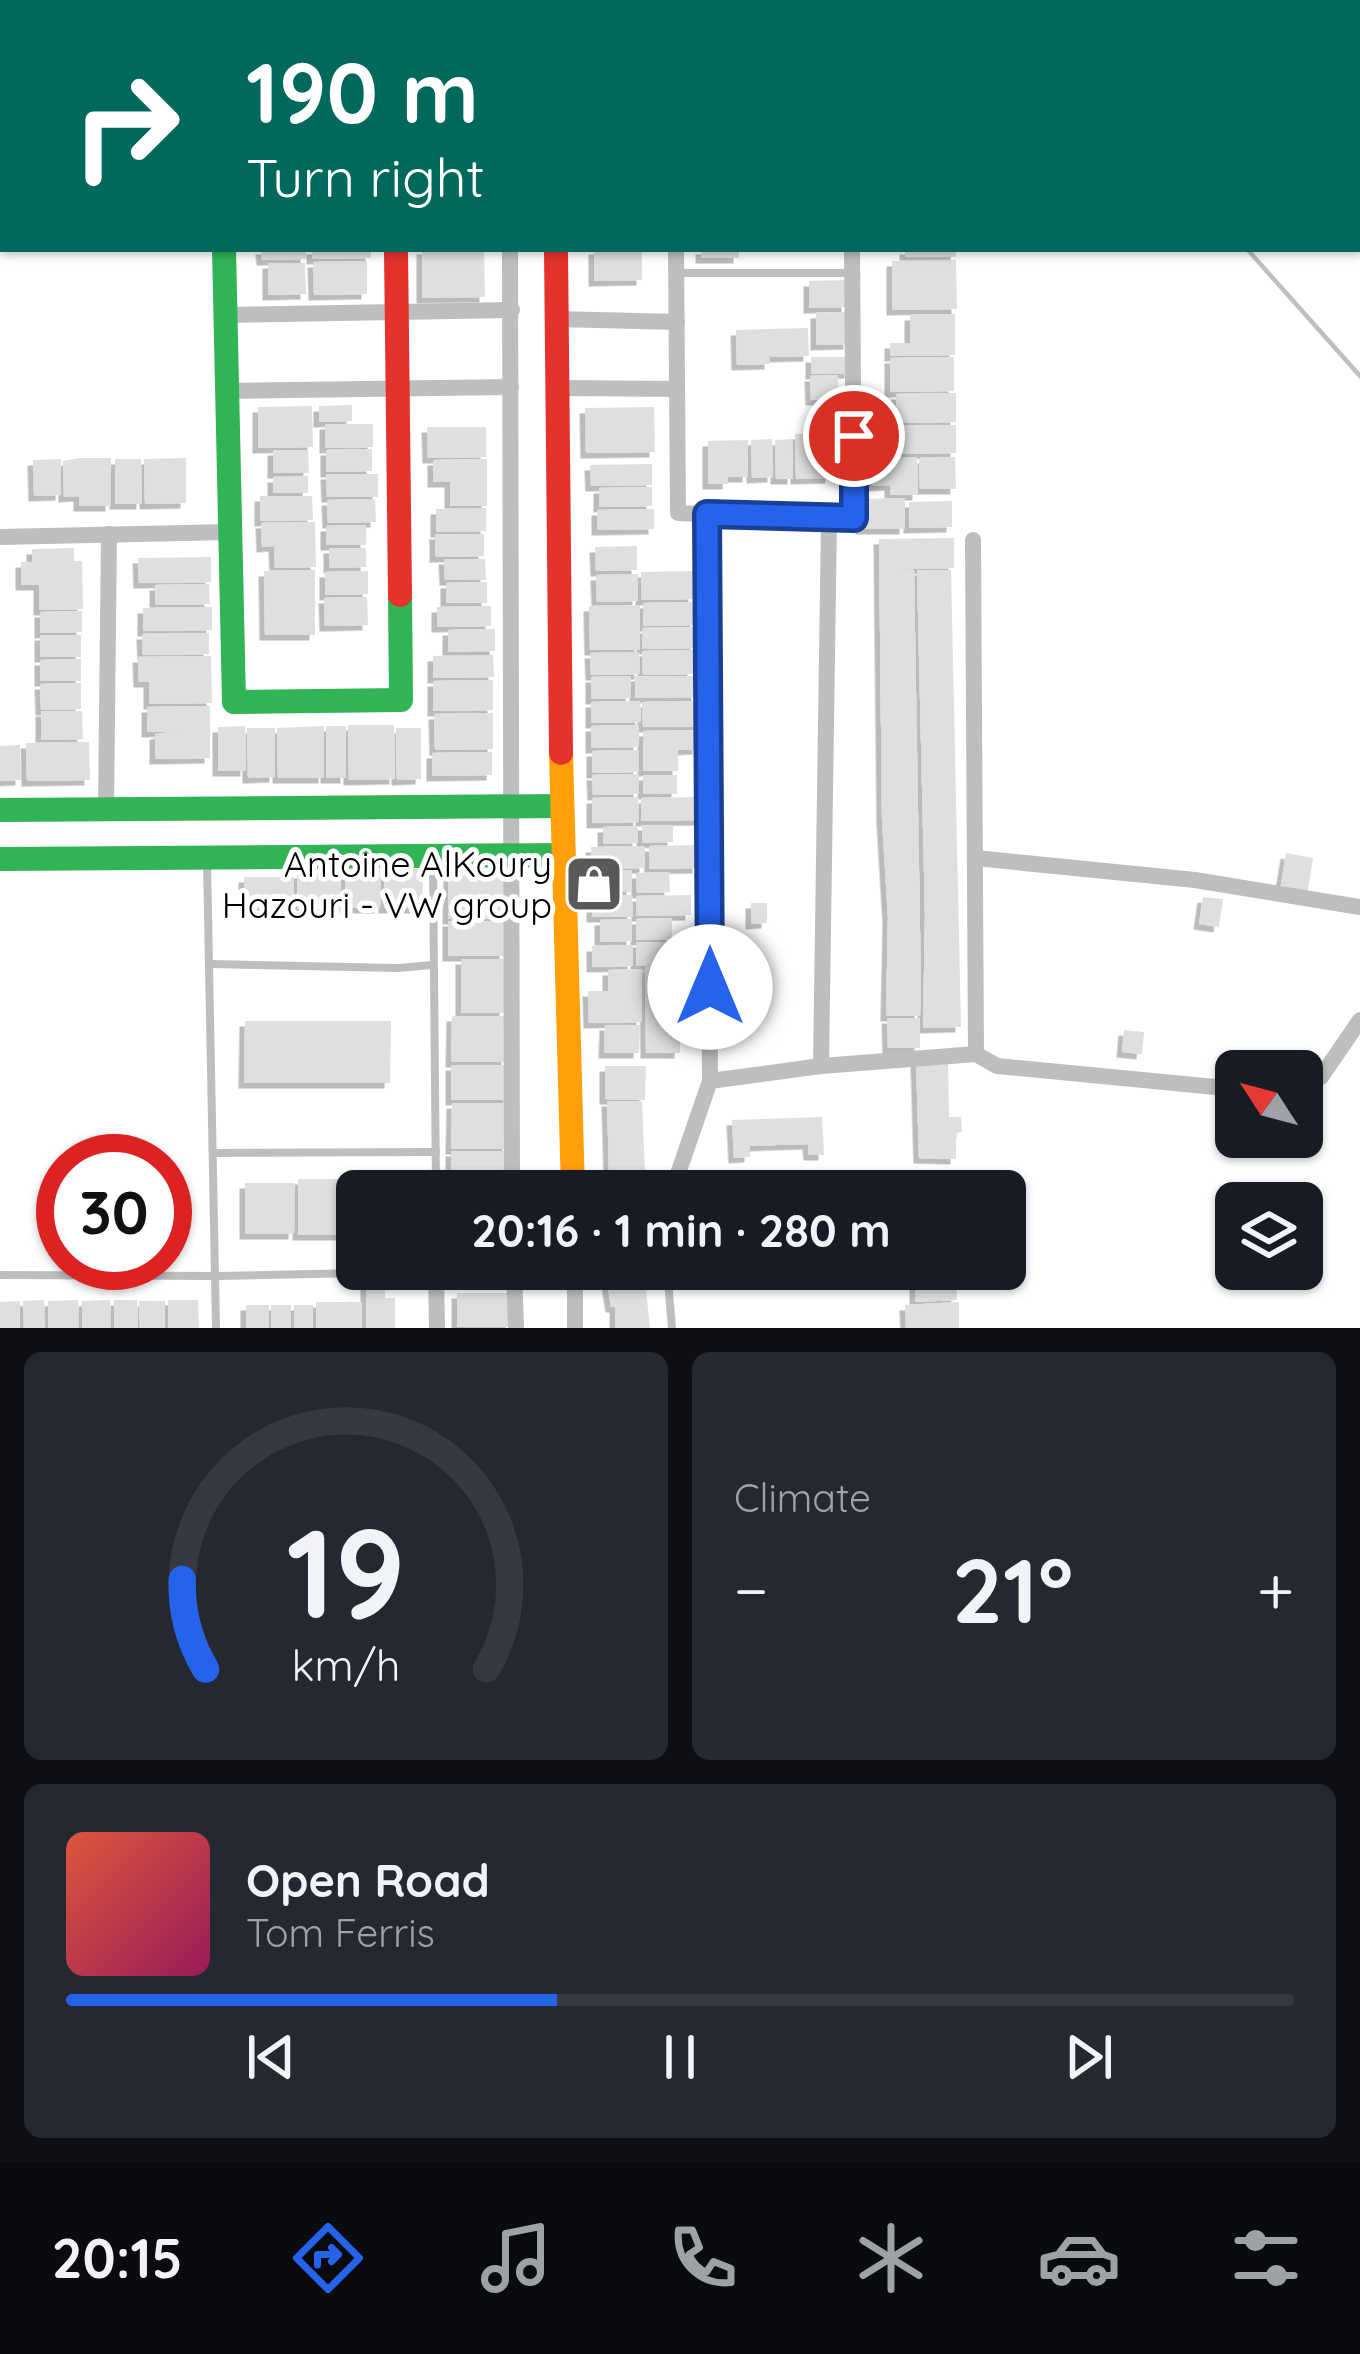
<!DOCTYPE html>
<html lang="en">
<head>
<meta charset="utf-8">
<style>
	:root { --surface:#171b24; --page:#242831; --text:#f1f3f6; --muted:#9ea1a6; --line:#363941; --accent:#2563eb }
	body { margin:0; font-family:Quicksand,sans-serif; background:var(--page); color:var(--text); height:100vh; display:flex; flex-direction:column; font-size:45px; white-space:nowrap }
	* { box-sizing:border-box; margin:0 }
	p { font-size:39px; color:var(--muted) }
	.icon { flex:none; width:66px; height:66px; fill:none; stroke:currentColor; stroke-width:2; stroke-linecap:round; stroke-linejoin:round }
	.map { position:relative; height:1328px; overflow:hidden }
	.details { display:flex; flex-direction:column; gap:24px; padding:24px; background:#0d0f14; flex:1 }
	.details>* { flex:none }
	.hud { position:absolute; left:0px; top:0px; width:1362px; height:252px; box-shadow:0 3px 9px #0004; background:#00695c; color:#fff; overflow:hidden }
	.needle { width:78px; rotate:306deg }
	.buttons { position:absolute; left:1215px; top:1050px; display:grid; gap:24px }
	.buttons a { display:grid; place-items:center; width:108px; height:108px; border-radius:18px; background:var(--surface); box-shadow:0 3px 9px #0004; font-size:60px }
	.speed { position:absolute; left:36px; top:1134px; display:flex; gap:24px; font-size:60px; font-weight:700; text-align:center }
	.speed>* { display:grid; place-content:center; width:156px; height:156px; border-radius:50%; background:var(--surface); box-shadow:0 3px 9px #0004; line-height:1 }
	.speed .limit { border:18px solid #d22; background:#fff; color:#111 }
	.pin { position:absolute; display:grid; place-items:center; width:102px; height:102px; color:#fff; margin:-51px; border:6px solid #fff; border-radius:50%; box-shadow:0 3px 12px #0007 }
	.me { position:absolute; width:132px; margin:-66px; rotate:0deg; stroke-linejoin:round; filter:drop-shadow(0 0 9px #0008) }
	.turn { display:flex; align-items:center; gap:42px; height:252px; padding:0 48px; font-size:54px }
	.turn .icon { width:156px; height:156px; stroke-width:2.5 }
	.turn b { display:block; font-size:84px; line-height:102px }
	.big { font-size:90px; font-weight:700; line-height:1.1 }
	.details .widget { flex:1; display:flex; flex-direction:column; justify-content:center; gap:18px; min-width:0; padding:0 42px; border-radius:18px; background:var(--page) }
	.details .dial { align-items:center; gap:0 }
	.dial svg { height:312px; overflow:visible; fill:none; stroke:var(--line); stroke-width:7; stroke-linecap:round; text-anchor:middle }
	.dial text { fill:var(--text); stroke:none }
	.song { display:flex; align-items:center; gap:36px }
	.cover { width:144px; height:144px; border-radius:18px; background:linear-gradient(135deg,hsl(10 70% 55%),hsl(330 70% 35%)) }
	.played { height:12px; border-radius:6px; background:linear-gradient(90deg,var(--accent) 40%,var(--line) 40%) }
	.keys { display:flex; justify-content:space-around; direction:ltr }
	.heat { display:flex; justify-content:space-between; align-items:center; font-size:66px; direction:ltr }
	.details .tiles { flex:1; display:grid; gap:24px; grid-template-columns:1fr 1fr }
	.widget:last-child { grid-column:span 2 }
	.trip { position:absolute; left:336px; top:1170px; width:690px; height:120px; border-radius:18px; background:var(--surface); box-shadow:0 3px 9px #0004; font-weight:700; line-height:120px; text-align:center }
	.dock { display:flex; height:192px; justify-content:space-around; align-items:center; background:#090b0e; color:var(--muted) }
	.dock .icon { width:84px; height:84px }
	.dock .on { color:var(--accent) }
	.dock b { font-size:54px; color:var(--text) }
	.map>svg:first-child { display:block }
</style>
</head>
<body>
<div class="map">
<svg width="1360" height="1328" viewBox="0 0 1360 1328">
	<defs>
		<filter id="shadow"><feDropShadow dx="-5.5" dy="5.5" stdDeviation="0" flood-color="#0004"/></filter>
	</defs>
	<rect width="100%" height="100%" fill="#fff"/>
	<g fill="none" stroke-linecap="round" stroke-linejoin="round">
		<!-- stream -->
		<g stroke="#bfbfbf" stroke-width="4.5">
			<path d="M1248,3L1249,0"/>
			<path d="M1247,249L1360,376"/>
		</g>
	</g>
	<!-- building -->
	<g fill="#dfdfdf" filter="url(#shadow)">
		<path d="M261,249H306V259L262,260Z"/>
		<path d="M312,249H371V258L312,259Z"/>
		<path d="M422,249H484L485,297L422,298Z"/>
		<path d="M594,249H642V280L594,281Z"/>
		<rect x="701" y="249" width="38" height="9"/>
		<rect x="905" y="249" width="51" height="8"/>
		<path d="M956,260L957,309L892,310V261Z"/>
		<path d="M367,261V294L314,295L313,262Z"/>
		<path d="M268,263H305L306,294L268,295Z"/>
		<path d="M847,280V307L809,308V281Z"/>
		<path d="M848,312L849,344L816,345V313Z"/>
		<path d="M955,314V355L890,356V343H910V315Z"/>
		<path d="M808,328L809,356L770,357V364L737,365L736,330Z"/>
		<path d="M811,357H850V373L811,374Z"/>
		<path d="M954,357V391L890,392V358Z"/>
		<path d="M838,375V400H811L810,376Z"/>
		<path d="M956,393V422L896,423V394Z"/>
		<path d="M352,405V421L319,422V406Z"/>
		<path d="M312,406L313,447L258,448V407Z"/>
		<path d="M654,407L655,452L586,453L585,408Z"/>
		<path d="M325,424H373V447L325,448Z"/>
		<path d="M956,425V453L900,454L899,426Z"/>
		<path d="M427,427H486V457L428,458Z"/>
		<path d="M795,434H830L831,478L796,479Z"/>
		<path d="M772,439L773,477L752,478L751,440Z"/>
		<path d="M793,439V479H776L775,440Z"/>
		<path d="M748,440V477H728V484H708V441Z"/>
		<path d="M372,449V471L326,472V450Z"/>
		<path d="M273,450H308L309,473H273Z"/>
		<path d="M917,457L918,495H890V485L872,486V458Z"/>
		<path d="M955,457L956,489H920L919,458Z"/>
		<path d="M79,458H111V506H79V496L64,497L63,461Z"/>
		<path d="M186,458V503L145,504L144,459Z"/>
		<path d="M61,459V495L34,496L33,460Z"/>
		<path d="M115,459H141L142,504H115Z"/>
		<path d="M487,459V506H450V482H433V460Z"/>
		<path d="M652,464V485L591,486L590,465Z"/>
		<path d="M326,474H378V497H327Z"/>
		<path d="M308,476V493H273V477Z"/>
		<path d="M652,487V506L599,507V488Z"/>
		<path d="M260,496H312L313,520L260,521Z"/>
		<path d="M905,498V529H861V499Z"/>
		<path d="M375,499L376,522L328,523L327,500Z"/>
		<path d="M952,501V527L909,528V502Z"/>
		<path d="M486,508V531L436,532V509Z"/>
		<path d="M654,509V529L597,530V510Z"/>
		<path d="M315,522L316,567L275,568L274,546L262,547L261,523Z"/>
		<path d="M366,525V545H326V526Z"/>
		<path d="M435,534H484V556L435,557Z"/>
		<path d="M954,538V568L898,569L914,570L921,989L920,1016H886L888,918L882,819L879,539Z"/>
		<path d="M637,546V570L596,571L595,547Z"/>
		<path d="M74,548V561H82L83,609L39,610V585H21V562H32V549Z"/>
		<path d="M329,548H366V567L329,568Z"/>
		<path d="M211,557V582L139,583L138,558Z"/>
		<path d="M444,559H485L486,580H445Z"/>
		<path d="M315,570V635H265L264,571Z"/>
		<path d="M917,570H951L961,1027L923,1028L925,916Z"/>
		<path d="M368,571V594L325,595V572Z"/>
		<path d="M694,571V599L641,600V572Z"/>
		<path d="M638,574V601L597,602L596,575Z"/>
		<path d="M487,582V603H446V583Z"/>
		<path d="M209,584L210,604L155,605V585Z"/>
		<path d="M367,597L368,625L325,626L324,598Z"/>
		<path d="M696,602V625L643,626V603Z"/>
		<path d="M640,605V650H590L589,606Z"/>
		<path d="M491,606V626L437,627V607Z"/>
		<path d="M212,607V630L143,631V608Z"/>
		<path d="M82,611V632L40,633V612Z"/>
		<path d="M696,627V648L642,649V628Z"/>
		<path d="M495,629V651L448,652V630Z"/>
		<path d="M209,633V654L143,655L142,634Z"/>
		<rect x="40" y="635" width="41" height="22"/>
		<path d="M693,650V674L643,675L642,651Z"/>
		<path d="M639,652L640,674L591,675L590,653Z"/>
		<path d="M493,655L494,677L433,678V656Z"/>
		<path d="M211,656L212,703L149,704V682H139L138,657Z"/>
		<path d="M81,659V681H40V660Z"/>
		<path d="M631,676V698L591,699V677Z"/>
		<path d="M635,676H697V697L635,698Z"/>
		<path d="M493,680V710L433,711V681Z"/>
		<path d="M81,683V709L41,710L40,684Z"/>
		<path d="M640,701L641,722L591,723V702Z"/>
		<path d="M700,701V727H643L642,702Z"/>
		<path d="M210,706V758L155,759V734L181,731L147,732V707Z"/>
		<path d="M41,711H82L83,739L41,740Z"/>
		<path d="M493,713V749L435,750L434,714Z"/>
		<path d="M348,725H394L395,779L349,780Z"/>
		<path d="M639,725V747L591,748V726Z"/>
		<path d="M245,726L246,771H218V727Z"/>
		<path d="M324,726V778H278L277,728Z"/>
		<rect x="326" y="726" width="20" height="52"/>
		<path d="M247,728H275V777L248,778Z"/>
		<path d="M396,728H421V779L397,780Z"/>
		<path d="M698,730V749L678,750V771H643V731Z"/>
		<path d="M89,742L90,780L27,781L26,743Z"/>
		<path d="M20,745L21,780L0,781V746Z"/>
		<path d="M639,750V772L592,773V751Z"/>
		<path d="M492,752V775L432,776V753Z"/>
		<path d="M639,774V794L593,795L592,775Z"/>
		<rect x="643" y="775" width="34" height="19"/>
		<path d="M638,797L639,822L592,823V798Z"/>
		<path d="M700,797V820L641,821V798Z"/>
		<path d="M642,825H673V842L642,843Z"/>
		<path d="M638,826V843L603,844V827Z"/>
		<path d="M698,845V868L650,869L649,846Z"/>
		<path d="M645,846V868L592,869L591,847Z"/>
		<path d="M1286,853L1313,858L1307,895L1280,891Z"/>
		<path d="M345,869H381L380,908H345Z"/>
		<path d="M384,869H423L422,908H384Z"/>
		<path d="M632,870V892H602V871Z"/>
		<path d="M669,872L670,892L637,893L636,873Z"/>
		<rect x="297" y="873" width="44" height="36"/>
		<path d="M505,874L504,919H448L449,875Z"/>
		<rect x="244" y="877" width="50" height="32"/>
		<path d="M632,895L633,917H592V896Z"/>
		<path d="M691,895V915L637,916L636,896Z"/>
		<path d="M1203,897L1223,899L1219,927L1199,924Z"/>
		<path d="M751,903H767V923L751,924Z"/>
		<path d="M672,918V939L636,940V919Z"/>
		<path d="M632,919V941L600,942V920Z"/>
		<rect x="448" y="921" width="57" height="35"/>
		<path d="M636,942H677L675,992L701,991V1021H659L680,1023V1053H646L645,967L660,965L636,966Z"/>
		<path d="M633,945V966L592,967V946Z"/>
		<rect x="461" y="959" width="44" height="54"/>
		<path d="M642,969V1022L589,1023L588,991H608V970Z"/>
		<path d="M452,1016H507V1062H451Z"/>
		<path d="M887,1018H920V1048H888Z"/>
		<path d="M245,1021H391L390,1083H244Z"/>
		<path d="M605,1025H640L639,1053H604Z"/>
		<path d="M1124,1030L1144,1032L1142,1054L1122,1052Z"/>
		<path d="M916,1060H948L949,1117H961L962,1132L956,1133V1159L919,1158Z"/>
		<rect x="451" y="1065" width="58" height="35"/>
		<path d="M605,1066H646L645,1100L605,1099Z"/>
		<path d="M607,1101H642L645,1173H609Z"/>
		<path d="M452,1103H508V1149H451Z"/>
		<path d="M822,1117L824,1155H809L808,1144L750,1146V1157L734,1158L732,1120Z"/>
		<rect x="451" y="1151" width="56" height="33"/>
		<path d="M298,1179H352L351,1235H298Z"/>
		<path d="M958,1180V1191H921L920,1182Z"/>
		<path d="M245,1183H295L294,1234H245Z"/>
		<rect x="389" y="1186" width="40" height="5"/>
		<rect x="450" y="1186" width="58" height="5"/>
		<path d="M605,1269H660V1280H645L650,1328H615V1307H611Z"/>
		<path d="M366,1280H385V1298H395V1328H366Z"/>
		<path d="M956,1280L957,1300L915,1302V1282Z"/>
		<path d="M457,1293H512L511,1327H457Z"/>
		<path d="M44,1300L45,1328H24L23,1301Z"/>
		<path d="M78,1300L79,1328H48V1301Z"/>
		<path d="M110,1300L111,1328H82V1301Z"/>
		<path d="M114,1300H137L138,1328H114Z"/>
		<path d="M168,1300H198L199,1328H168Z"/>
		<path d="M20,1301V1328H0V1302Z"/>
		<path d="M139,1301H165V1328H140Z"/>
		<rect x="316" y="1302" width="46" height="26"/>
		<path d="M959,1302V1328H906L905,1305Z"/>
		<rect x="246" y="1305" width="23" height="23"/>
		<rect x="271" y="1305" width="20" height="23"/>
		<rect x="294" y="1305" width="19" height="23"/>
	</g>
	<g fill="none" stroke-linecap="round" stroke-linejoin="round">
		<!-- lane -->
		<g stroke="#bebebe" stroke-width="8">
			<path d="M678,273H849"/>
			<path d="M207,862L216,1328"/>
			<path d="M433,863L436,1191"/>
			<path d="M209,964L399,968L432,965"/>
			<path d="M213,1153L436,1152"/>
			<path d="M667,1269L672,1328"/>
			<path d="M0,1275L216,1276L542,1269"/>
		</g>
		<!-- street -->
		<g stroke="#bebebe" stroke-width="16">
			<path d="M104,0V3"/>
			<path d="M218,0V3"/>
			<path d="M394,0V3"/>
			<path d="M505,0V3"/>
			<path d="M553,0V3"/>
			<path d="M981,0V3"/>
			<path d="M0,164H3"/>
			<path d="M510,249L512,1191"/>
			<path d="M676,249L678,513L829,519L854,518L852,249"/>
			<path d="M225,315L512,310"/>
			<path d="M557,319L677,322"/>
			<path d="M559,388L677,389"/>
			<path d="M227,391L511,387"/>
			<path d="M707,514L710,1081"/>
			<path d="M0,537L230,532"/>
			<path d="M973,540L976,1054"/>
			<path d="M106,808L109,534"/>
			<path d="M975,858L1195,880L1360,907"/>
			<path d="M821,1066L829,519"/>
			<path d="M1302,1080L1321,1077L1360,1020"/>
			<path d="M672,1191L710,1081L821,1066L976,1054L997,1066L1236,1089"/>
			<path d="M514,1269L516,1328"/>
			<path d="M436,1272L437,1328"/>
			<path d="M575,1328V1269"/>
		</g>
		<!-- fast -->
		<g stroke="#30b455" stroke-width="24">
			<path d="M224,249L234,702L401,700L400,595"/>
			<path d="M0,810L561,806"/>
			<path d="M0,859L562,855"/>
		</g>
		<!-- slow -->
		<path stroke="#ff9f0a" stroke-width="24" d="M561,753L573,1191"/>
		<!-- jam -->
		<g stroke="#e5322d" stroke-width="24">
			<path d="M396,249L400,595"/>
			<path d="M556,249L561,753"/>
		</g>
	</g>
	<g fill="none" stroke-linecap="round" stroke-linejoin="round">
		<!-- route casing -->
		<g stroke="#184099" stroke-width="30">
			<path id="route" d="M710,987L707,514L854,518V436"/>
		</g>
		<!-- route -->
		<use href="#route" stroke="#2563eb" stroke-width="21"/>
	</g>
	<!-- icons -->
	<defs>
		<g id="shop-square" transform="scale(3)"><rect x="-9" y="-9" width="18" height="18" rx="4" fill="#595959" stroke="#fff"/><path d="M-5-2.5h2.3a2.7 3.5 0 0 1 5.4 0H5L5.5 6h-11ZM-1.5-2.5h3a1.5 2.3 0 0 0-3 0Z" fill="#fff"/></g>
	</defs>
	<g fill-rule="evenodd">
		<use href="#shop-square" x="594" y="884"/>
	</g>
	<g text-anchor="middle" dominant-baseline="central" stroke-width="10" stroke-linejoin="round" paint-order="stroke">
		<!-- poi labels -->
		<g font-size="36" fill="#000" stroke="#fff" text-anchor="end">
			<text x="552" y="863">Antoine AlKoury<tspan x="552" dy="41">Hazouri - VW group</tspan></text>
		</g>
	</g>
</svg>
<div class="buttons">
<a><svg class="needle" viewBox="-14 -14 28 28"><path d="M0-13l5 13h-10z" fill="#e53935"/><path d="M0 13l5-13h-10z" fill="#9ea1a6"/></svg></a>
<a><svg class="icon" aria-label="layers" viewBox="0 0 24 24"><path d="M12 4l9 5-9 5-9-5zM3 14l9 5 9-5"/></svg></a>
</div>
<div class="speed"><div class="limit">30</div></div>
<div class="pin" style="left:854px;top:436px;background:#d93025"><svg class="icon" aria-label="arrive" viewBox="0 0 24 24"><path d="M6 21V4h12l-3 4 3 4H6"/></svg></div>
<svg class="me" style="left:710px;top:987px" viewBox="-20 -20 40 40"><circle r="19" fill="#fff"/><path d="M0-13L10 11 0 6-10 11z" fill="#2563eb"/></svg>
<div class="trip">20:16 · 1 min · 280 m</div>
<div class="hud">
<div class="turn"><svg class="icon" aria-label="right" viewBox="0 0 24 24"><path d="M7 20v-9h11M14 6l5 5-5 5"/></svg><div><b>190 m</b>Turn right</div></div>
</div>
</div>
<section class="details">
<div class="tiles">
<div class="widget dial"><svg viewBox="0 0 100 80">
<path d="M14 69A42 42 0 1 1 86 69"/>
<path d="M14 69A42 42 0 0 1 8 46" stroke="#2563eb"/>
<text x="50" y="56" font-size="32" font-weight="700">19</text>
<text x="50" y="72" font-size="11">km/h</text>
</svg></div>
<div class="widget"><p>Climate</p>
<div class="heat"><a>−</a><b class="big">21°</b><a>+</a></div>
</div>
<div class="widget">
<div class="song"><i class="cover"></i><div><b>Open Road</b><p>Tom Ferris</p></div></div>
<div class="played"></div>
<div class="keys"><svg class="icon" aria-label="previous" viewBox="0 0 24 24"><path d="M18 5L8 12l10 7zM5 5v14"/></svg><svg class="icon" aria-label="pause" viewBox="0 0 24 24"><path d="M8 5v14M16 5v14"/></svg><svg class="icon" aria-label="next" viewBox="0 0 24 24"><path d="M6 5l10 7-10 7zM19 5v14"/></svg></div>
</div>
</div>
</section>
<nav class="dock">
<b>20:15</b>
<svg class="icon on" aria-label="directions" viewBox="0 0 24 24"><path d="M12 3l9 9-9 9-9-9zM9 14v-3h6M13 9l2 2-2 2"/></svg>
<svg class="icon" aria-label="music" viewBox="0 0 24 24"><path d="M9 18V5l10-2v13"/><circle cx="6" cy="18" r="3"/><circle cx="16" cy="16" r="3"/></svg>
<svg class="icon" aria-label="phone" viewBox="0 0 24 24"><path d="M5 4h4l2 5-3 2q2 4 5 5l2-3 5 2v4C11 20 4 13 5 4z"/></svg>
<svg class="icon" aria-label="climate" viewBox="0 0 24 24"><path d="M12 3v18M4 7l16 10M4 17L20 7"/></svg>
<svg class="icon" aria-label="car" viewBox="0 0 24 24"><path d="M5 17H2v-5l4-1 3-4h7l3 4 3 1v5h-3M9 17h6M6 11h13"/><circle cx="7" cy="17" r="2"/><circle cx="17" cy="17" r="2"/></svg>
<svg class="icon" aria-label="filters" viewBox="0 0 24 24"><path d="M4 7h16M4 17h16"/><circle cx="9" cy="7" r="2"/><circle cx="15" cy="17" r="2"/></svg>
</nav>
</body>
</html>
